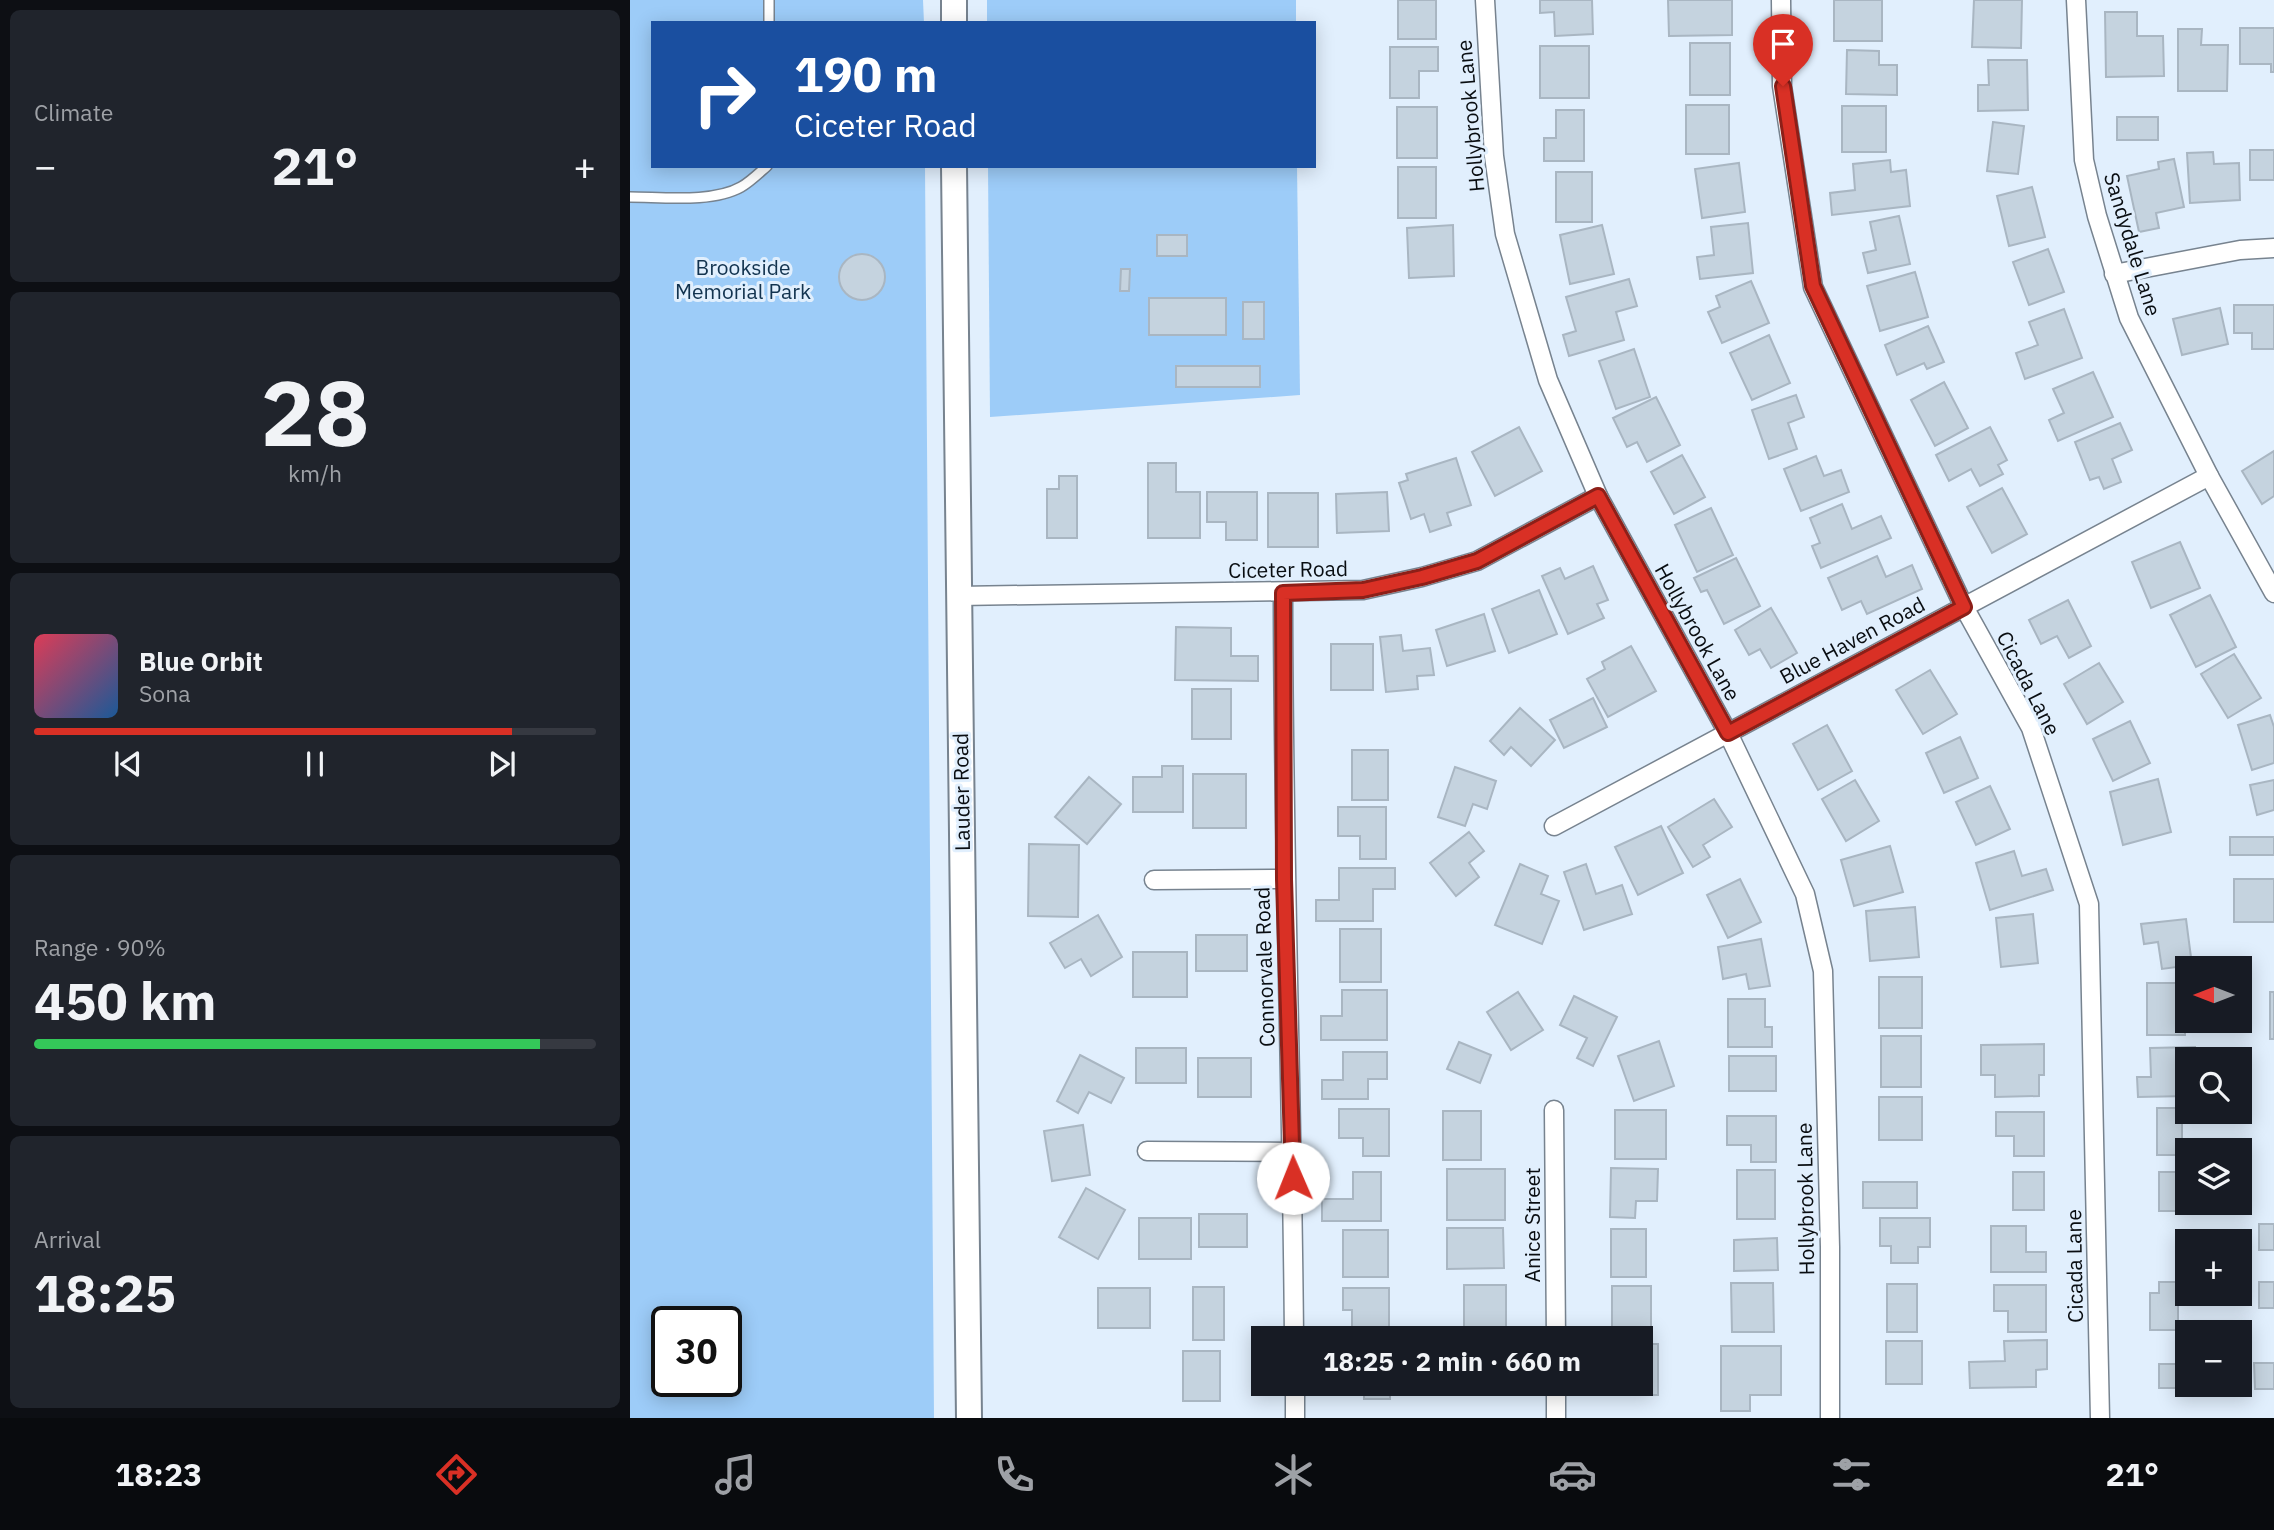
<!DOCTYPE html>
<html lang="en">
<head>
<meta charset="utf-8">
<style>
	:root { --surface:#171b24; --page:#20242c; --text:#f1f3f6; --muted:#9ea1a6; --line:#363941; --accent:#d93025 }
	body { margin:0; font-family:"IBM Plex Sans",sans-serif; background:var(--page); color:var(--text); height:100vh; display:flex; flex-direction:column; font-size:26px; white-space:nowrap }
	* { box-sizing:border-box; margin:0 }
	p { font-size:23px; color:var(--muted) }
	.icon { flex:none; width:38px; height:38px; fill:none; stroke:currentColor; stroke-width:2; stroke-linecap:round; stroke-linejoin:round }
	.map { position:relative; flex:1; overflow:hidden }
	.sheet { display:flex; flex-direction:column; gap:10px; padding:10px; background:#0d0f14; width:630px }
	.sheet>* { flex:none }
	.top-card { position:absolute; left:21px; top:21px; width:665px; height:147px; border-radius:0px; box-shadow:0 4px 18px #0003; background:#1a4fa0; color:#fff; overflow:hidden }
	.needle { width:46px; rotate:270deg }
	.buttons { position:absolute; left:1545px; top:956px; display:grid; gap:14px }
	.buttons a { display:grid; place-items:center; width:77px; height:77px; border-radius:0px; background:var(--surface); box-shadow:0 4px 18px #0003; font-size:35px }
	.speed { position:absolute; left:21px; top:1306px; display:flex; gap:14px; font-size:35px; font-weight:700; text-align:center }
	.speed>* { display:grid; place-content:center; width:91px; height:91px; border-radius:50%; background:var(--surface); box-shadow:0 4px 18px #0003; line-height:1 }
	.speed .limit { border:4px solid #111; border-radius:10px; background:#fff; color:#111 }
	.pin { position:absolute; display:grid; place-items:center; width:60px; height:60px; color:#fff; margin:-72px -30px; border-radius:50% 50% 50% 0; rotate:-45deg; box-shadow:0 0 7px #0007 }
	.pin .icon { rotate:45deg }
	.me { position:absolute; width:77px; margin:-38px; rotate:359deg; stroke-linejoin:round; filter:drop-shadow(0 0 5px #0008) }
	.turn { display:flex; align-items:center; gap:24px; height:147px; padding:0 28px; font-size:32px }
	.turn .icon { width:91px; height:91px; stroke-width:2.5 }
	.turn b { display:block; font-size:49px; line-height:60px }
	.big { font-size:52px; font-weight:700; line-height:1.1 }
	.sheet .card { flex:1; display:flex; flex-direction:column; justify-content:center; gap:10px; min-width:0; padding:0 24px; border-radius:10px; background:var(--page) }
	.sheet .dial { align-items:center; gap:0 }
	.dial b { font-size:91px; line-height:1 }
	.song { display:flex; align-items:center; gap:21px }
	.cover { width:84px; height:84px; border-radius:10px; background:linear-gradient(135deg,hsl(350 70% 55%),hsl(210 70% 35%)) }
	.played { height:7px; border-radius:4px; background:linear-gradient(90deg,var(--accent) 85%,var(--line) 85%) }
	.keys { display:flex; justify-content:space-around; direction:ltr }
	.heat { display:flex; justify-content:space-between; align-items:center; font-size:38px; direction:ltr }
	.charge { height:10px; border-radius:5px; background:linear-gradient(90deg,#34c759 90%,var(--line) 0) }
	.trip { position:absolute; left:621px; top:1326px; width:402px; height:70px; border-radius:0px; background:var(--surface); box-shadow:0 4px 18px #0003; font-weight:700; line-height:70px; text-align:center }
	.dock { display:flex; height:112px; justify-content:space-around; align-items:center; background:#090b0e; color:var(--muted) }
	.dock .icon { width:49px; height:49px }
	.dock .on { color:var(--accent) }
	.dock b { font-size:32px; color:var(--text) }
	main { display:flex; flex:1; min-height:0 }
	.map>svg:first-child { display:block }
</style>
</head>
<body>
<main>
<section class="sheet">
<div class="card"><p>Climate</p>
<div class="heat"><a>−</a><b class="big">21°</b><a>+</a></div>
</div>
<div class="card dial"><b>28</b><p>km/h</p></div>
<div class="card">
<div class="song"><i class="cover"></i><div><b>Blue Orbit</b><p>Sona</p></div></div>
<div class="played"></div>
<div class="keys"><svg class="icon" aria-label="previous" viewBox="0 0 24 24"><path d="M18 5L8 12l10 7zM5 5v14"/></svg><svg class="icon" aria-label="pause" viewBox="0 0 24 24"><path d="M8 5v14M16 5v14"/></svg><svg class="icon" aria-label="next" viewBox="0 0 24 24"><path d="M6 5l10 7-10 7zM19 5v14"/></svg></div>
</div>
<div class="card"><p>Range · 90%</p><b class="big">450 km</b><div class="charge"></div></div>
<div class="card"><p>Arrival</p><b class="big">18:25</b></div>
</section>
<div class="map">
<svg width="1644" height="1418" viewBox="0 0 1644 1418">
	<rect width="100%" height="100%" fill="#e1effd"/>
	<!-- green -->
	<g fill="#9dccf8" fill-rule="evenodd">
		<path d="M0,0H293L294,23H23V166H295L304,1418H0ZM37,1321H96V1381H37Z"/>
		<rect x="357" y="0" width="309" height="23"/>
		<path d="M358,166H667L670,395L360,417Z"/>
	</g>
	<!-- building -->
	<g fill="#c5d3df" stroke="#a9b6c2" stroke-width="2">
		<rect x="768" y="0" width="38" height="39"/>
		<path d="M910,0H962L963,34L925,36L924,12L910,13Z"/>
		<path d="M1038,0H1102V35L1039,36Z"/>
		<rect x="1204" y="0" width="48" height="41"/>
		<path d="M1344,0H1392L1391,48L1342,47Z"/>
		<path d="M1475,12H1507V36H1533L1534,76L1476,77Z"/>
		<path d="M1610,28H1644V72H1641V64H1610Z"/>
		<path d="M1548,29H1572L1571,45H1598L1597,91H1548Z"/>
		<rect x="1060" y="43" width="40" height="52"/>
		<rect x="910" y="46" width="49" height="52"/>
		<path d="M760,47H808V71H789V98H760Z"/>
		<path d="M1217,50L1249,51V65H1267V95L1216,94Z"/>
		<path d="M1358,60H1397L1398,110L1348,111V85H1359Z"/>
		<rect x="1056" y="105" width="43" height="49"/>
		<rect x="1212" y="106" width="44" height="46"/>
		<rect x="767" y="107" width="40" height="51"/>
		<path d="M926,110H954V161H914V138H926Z"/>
		<rect x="1487" y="117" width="41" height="23"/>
		<path d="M1363,122L1394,126L1388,174L1357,171Z"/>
		<rect x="1620" y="150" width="24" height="30"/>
		<path d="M1583,152L1584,164L1609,163L1610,200L1560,203L1557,153Z"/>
		<path d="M1544,159L1554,207L1526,213L1529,228L1509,232L1497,176L1529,169L1528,162Z"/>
		<path d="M1260,160L1261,172L1276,170L1280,206L1202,215L1200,193L1225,190L1223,164Z"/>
		<path d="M1109,163L1115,212L1072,218L1065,169Z"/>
		<rect x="768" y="167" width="38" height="51"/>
		<rect x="926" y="172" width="36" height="50"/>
		<path d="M1402,187L1415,237L1379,246L1367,196Z"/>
		<path d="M1269,216L1280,264L1238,273L1233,253L1246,250L1240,222Z"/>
		<path d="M1118,223L1123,273L1070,279L1067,257L1084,255L1081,227Z"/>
		<path d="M823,225L824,276L779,278L777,228Z"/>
		<path d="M972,225L984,274L940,284L930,235Z"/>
		<rect x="527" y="235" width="30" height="21"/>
		<path d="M1418,249L1434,292L1399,305L1383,262Z"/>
		<circle cx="232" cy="277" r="23"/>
		<path d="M491,269H500L499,291H490Z"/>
		<path d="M1285,272L1298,317L1250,331L1237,286Z"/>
		<path d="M999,279L1007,306L986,312L994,340L939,356L933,335L946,331L936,297Z"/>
		<path d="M1121,281L1139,323L1092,343L1078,312L1090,307L1086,296Z"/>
		<rect x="519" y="298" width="77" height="37"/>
		<rect x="613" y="302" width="21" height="37"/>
		<path d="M1604,305H1644V349H1622V333H1604Z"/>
		<path d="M1590,308L1598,344L1552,355L1543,319Z"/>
		<path d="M1434,309L1452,358L1395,379L1386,353L1408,345L1399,322Z"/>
		<path d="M1298,326L1314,362L1297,369L1294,363L1267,375L1255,345Z"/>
		<path d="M1139,335L1160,383L1122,400L1100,353Z"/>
		<path d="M1004,349L1020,397L986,409L969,361Z"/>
		<rect x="546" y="366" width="84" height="21"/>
		<path d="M1463,372L1483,417L1428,441L1419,420L1434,413L1423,389Z"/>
		<path d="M1314,382L1338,428L1305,446L1281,400Z"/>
		<path d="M1166,395L1174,417L1158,423L1167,449L1139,459L1122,410Z"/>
		<path d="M1026,397L1050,445L1017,462L1007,442L997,447L983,418Z"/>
		<path d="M1490,423L1502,450L1482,459L1491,482L1474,489L1469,477L1460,480L1445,442Z"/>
		<path d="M889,427L912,471L865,496L842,452Z"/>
		<path d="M1360,427L1377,460L1368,465L1373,474L1350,486L1341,469L1319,481L1306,455Z"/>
		<path d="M1644,451V496L1632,504L1612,471Z"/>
		<path d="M1052,455L1075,497L1044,514L1021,472Z"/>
		<path d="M1186,456L1194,476L1211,470L1219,492L1171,511L1154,469Z"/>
		<path d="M826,458L841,505L817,513L821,525L800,532L794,514L781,519L769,483L778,480L776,474Z"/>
		<path d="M518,463H546V492H570V538H518Z"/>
		<path d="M429,476H447V538H417V489H429Z"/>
		<path d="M1372,488L1397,534L1362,553L1337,507Z"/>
		<path d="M577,492H627V540H596V522H577Z"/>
		<path d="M757,492L759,531L707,533L706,494Z"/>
		<rect x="638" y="493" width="50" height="54"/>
		<path d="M1212,504L1222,529L1251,516L1261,538L1191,568L1182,546L1190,543L1180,518Z"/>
		<path d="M1081,508L1103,555L1067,572L1045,525Z"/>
		<path d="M1550,542L1570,588L1521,608L1502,562Z"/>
		<path d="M1247,556L1256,577L1282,565L1292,589L1237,614L1231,601L1212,610L1198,578Z"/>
		<path d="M1106,558L1130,606L1094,624L1077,590L1071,592L1064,578Z"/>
		<path d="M963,566L978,600L967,604L974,618L938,634L912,576L930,568L935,579Z"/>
		<path d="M909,590L927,634L879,653L862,609Z"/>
		<path d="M1580,595L1606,647L1566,667L1540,615Z"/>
		<path d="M1438,600L1461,646L1439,658L1427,636L1411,644L1399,620Z"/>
		<path d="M1141,608L1167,653L1141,668L1130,649L1119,655L1105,630Z"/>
		<path d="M854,614L865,651L817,666L806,630Z"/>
		<path d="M546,627L601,628V656H628V681L545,680Z"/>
		<path d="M771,635L773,651L800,648L804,675L787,676L788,689L756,692L750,637Z"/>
		<rect x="701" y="644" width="42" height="46"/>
		<path d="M1001,646L1026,691L978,717L957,679L975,669L972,662Z"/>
		<path d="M1604,654L1631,698L1598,718L1571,674Z"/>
		<path d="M1469,663L1493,702L1457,724L1434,684Z"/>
		<path d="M1300,670L1327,714L1293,734L1266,690Z"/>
		<rect x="562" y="689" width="39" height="50"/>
		<path d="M963,698L977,727L934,748L920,720Z"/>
		<path d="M890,708L925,740L901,766L881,747L874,755L860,741Z"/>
		<path d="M1640,715L1644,727V763L1622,770L1608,725Z"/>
		<path d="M1500,721L1520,763L1483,781L1463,739Z"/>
		<path d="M1197,725L1222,771L1188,790L1163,744Z"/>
		<path d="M1330,737L1348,778L1314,793L1296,753Z"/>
		<rect x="722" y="750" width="36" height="50"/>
		<path d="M532,766H553V812H503V777H532Z"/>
		<path d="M825,767L866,781L857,809L843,804L835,826L808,817Z"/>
		<rect x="563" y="774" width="53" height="54"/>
		<path d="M459,777L491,804L457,844L425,817Z"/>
		<path d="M1528,779L1541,832L1493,845L1480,792Z"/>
		<path d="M1225,780L1249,821L1216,841L1192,799Z"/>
		<path d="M1644,780V810L1627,815L1620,785Z"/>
		<path d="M1360,786L1380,829L1346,845L1326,802Z"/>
		<path d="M1084,799L1102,827L1073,845L1080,857L1063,867L1038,827Z"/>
		<path d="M708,807H756V859H730V836H708Z"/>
		<path d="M1031,826L1053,873L1008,895L985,847Z"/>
		<path d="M839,832L854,851L839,863L849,877L826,896L800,863Z"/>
		<rect x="1600" y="837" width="44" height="18"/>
		<path d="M399,844L449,845L448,917L398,916Z"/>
		<path d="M1260,846L1273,892L1224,906L1211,860Z"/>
		<path d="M1384,851L1392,876L1416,869L1423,890L1360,910L1346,863Z"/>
		<path d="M890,864L918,876L911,894L929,901L912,944L865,925Z"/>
		<path d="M956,864L966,894L992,885L1002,914L954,930L934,872Z"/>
		<path d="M709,868H765V889H743V921H686V900H709Z"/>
		<path d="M1110,879L1131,922L1098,938L1077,895Z"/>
		<rect x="1604" y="879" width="40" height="43"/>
		<path d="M1285,907L1289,957L1240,961L1236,911Z"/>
		<path d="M1403,914L1408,963L1371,967L1366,918Z"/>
		<path d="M468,915L492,957L461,976L451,959L435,968L420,943Z"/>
		<path d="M1556,919L1562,965L1532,969L1528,942L1514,944L1511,924Z"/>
		<rect x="710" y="929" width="41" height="53"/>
		<rect x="566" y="935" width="51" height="36"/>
		<path d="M1131,939L1140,986L1119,989L1116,974L1093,979L1088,947Z"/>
		<rect x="503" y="952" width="54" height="45"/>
		<rect x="1249" y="977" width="43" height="51"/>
		<rect x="1517" y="983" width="38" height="52"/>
		<path d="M712,990H757V1040H691V1016H712Z"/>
		<path d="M888,992L913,1030L881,1050L857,1012Z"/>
		<rect x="1640" y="992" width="4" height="47"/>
		<path d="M944,996L987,1017L963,1066L947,1058L957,1038L930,1025Z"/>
		<path d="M1098,999H1135V1027H1142V1047H1098Z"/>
		<rect x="1251" y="1036" width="40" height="51"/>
		<path d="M1029,1041L1044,1086L1004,1101L988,1056Z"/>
		<path d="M829,1042L861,1055L850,1083L817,1069Z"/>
		<path d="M1414,1044V1075H1409V1096L1365,1097V1075H1351V1045Z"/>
		<path d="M1565,1047V1059H1558V1096L1508,1097L1507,1077H1521L1520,1048Z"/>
		<rect x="506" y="1048" width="50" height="35"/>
		<path d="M713,1052H757V1079H738V1099H692V1080H713Z"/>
		<path d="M450,1055L494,1078L481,1103L459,1092L448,1113L427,1101Z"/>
		<rect x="1099" y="1056" width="47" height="35"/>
		<rect x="568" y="1058" width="53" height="39"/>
		<rect x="1249" y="1097" width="43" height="43"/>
		<rect x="1527" y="1108" width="25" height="47"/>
		<path d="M709,1109H759V1156H733V1138H709Z"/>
		<rect x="985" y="1110" width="51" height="49"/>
		<rect x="813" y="1111" width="38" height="49"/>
		<path d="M1366,1112H1414V1156H1384V1136H1366Z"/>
		<path d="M1097,1116H1146V1162H1121V1145H1097Z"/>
		<path d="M453,1125L460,1175L422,1181L414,1131Z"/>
		<path d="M981,1168L1028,1169L1027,1201H1006L1005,1218L980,1217Z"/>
		<rect x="817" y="1169" width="58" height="51"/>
		<rect x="1107" y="1170" width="38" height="49"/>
		<path d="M723,1172H751V1221H692V1199H723Z"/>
		<rect x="1383" y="1172" width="31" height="38"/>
		<path d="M1529,1172H1558V1195H1551V1211H1529Z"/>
		<rect x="1233" y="1182" width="54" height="26"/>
		<path d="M456,1188L495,1210L468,1259L429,1237Z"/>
		<rect x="569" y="1214" width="48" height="33"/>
		<rect x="509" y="1218" width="52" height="41"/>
		<path d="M1250,1218H1300V1247H1288V1263H1261V1246H1250Z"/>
		<rect x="1629" y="1224" width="15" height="26"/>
		<path d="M1361,1226H1396V1252H1416V1272H1361Z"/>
		<path d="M817,1228H873L874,1268L817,1269Z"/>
		<rect x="981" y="1229" width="35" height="48"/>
		<rect x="713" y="1230" width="45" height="47"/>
		<path d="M1147,1238L1148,1270L1104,1271V1240Z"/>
		<path d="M1529,1282H1548V1330H1520V1293H1529Z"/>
		<rect x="1629" y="1282" width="15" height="26"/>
		<path d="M1101,1283H1143L1144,1332H1102Z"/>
		<rect x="1257" y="1284" width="30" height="48"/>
		<rect x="834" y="1285" width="42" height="54"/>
		<path d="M1364,1285H1416V1332H1378V1311H1364Z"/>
		<rect x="982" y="1286" width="39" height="50"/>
		<rect x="563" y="1287" width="31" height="53"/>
		<rect x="468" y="1288" width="52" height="40"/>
		<path d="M713,1288H759V1338H722V1310H713Z"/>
		<path d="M1417,1340V1369L1406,1370V1387L1340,1388L1339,1362L1375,1361L1374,1341Z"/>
		<rect x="1256" y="1341" width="36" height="43"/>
		<path d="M1012,1344H1028V1395H982V1384H1012Z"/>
		<path d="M1091,1346H1151V1395H1120V1411H1091Z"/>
		<rect x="553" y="1351" width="37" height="50"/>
		<path d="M1624,1363H1644V1389H1625Z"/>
		<path d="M1529,1364H1558V1384H1574V1388H1529Z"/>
		<rect x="734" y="1384" width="26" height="15"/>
		<path d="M807,1384H876V1391L807,1393Z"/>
	</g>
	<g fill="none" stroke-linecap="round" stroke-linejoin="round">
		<!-- lane casing -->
		<g stroke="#77838f" stroke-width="12">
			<g id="lane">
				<path d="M139,23V0"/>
				<path d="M0,197C32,197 83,203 111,187C120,182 129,173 137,166"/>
			</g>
		</g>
		<!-- street casing -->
		<g stroke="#77838f" stroke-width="21">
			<g id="street">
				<path d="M855,0L864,156L875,234L918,380L968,496L1098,733L1175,894L1193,971L1200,1247V1418"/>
				<path d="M1151,0L1152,86L1183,287L1334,607L1401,728L1459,904L1470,1418"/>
				<path d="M1446,0L1454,160L1467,216L1499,318L1579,476L1644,593"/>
				<path d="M1484,274L1610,250L1644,248"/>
				<path d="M653,593C653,842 662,1090 664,1339"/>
				<path d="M329,596L733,590L792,577L847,561L968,496"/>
				<path d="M924,826L1579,476"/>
				<path d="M524,880L654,879"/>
				<path d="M924,1110L926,1339"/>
				<path d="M517,1151L663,1152"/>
				<path d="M665,1384V1418"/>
				<path d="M926,1384V1418"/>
			</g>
		</g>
		<!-- secondary casing -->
		<g stroke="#77838f" stroke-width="28">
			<g id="secondary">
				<path d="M324,0V23"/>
				<path d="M324,166L339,1418"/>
			</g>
		</g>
		<!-- lane -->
		<use href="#lane" stroke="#fff" stroke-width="9"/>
		<!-- street -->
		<use href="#street" stroke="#fff" stroke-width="18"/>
		<!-- secondary -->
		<use href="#secondary" stroke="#fff" stroke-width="24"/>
	</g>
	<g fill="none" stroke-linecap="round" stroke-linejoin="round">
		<!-- route casing -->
		<g stroke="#8d1f18" stroke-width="18">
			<path id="route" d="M663,1178L654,879L653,593L733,590L792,577L847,561L968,496L1098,733L1334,607L1183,286L1153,86"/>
		</g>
		<!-- route -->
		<use href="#route" stroke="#d93025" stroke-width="12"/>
	</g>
	<g text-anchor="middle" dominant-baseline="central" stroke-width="6" stroke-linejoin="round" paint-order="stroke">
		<!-- street labels -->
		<g font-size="21" fill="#090d11" stroke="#e1effd">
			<text transform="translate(840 116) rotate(-95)">Hollybrook Lane</text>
			<text transform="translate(1503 244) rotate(73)">Sandydale Lane</text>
			<text transform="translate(658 569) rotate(-1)">Ciceter Road</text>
			<text transform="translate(1068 632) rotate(61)">Hollybrook Lane</text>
			<text transform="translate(1222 640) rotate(-28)">Blue Haven Road</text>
			<text transform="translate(1399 683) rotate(63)">Cicada Lane</text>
			<text transform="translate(331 792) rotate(-91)">Lauder Road</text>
			<text transform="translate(634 967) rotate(-92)">Connorvale Road</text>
			<text transform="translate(1175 1199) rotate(-91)">Hollybrook Lane</text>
			<text transform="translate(902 1225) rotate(-90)">Anice Street</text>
			<text transform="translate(1444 1266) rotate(-91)">Cicada Lane</text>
		</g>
		<!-- park labels -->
		<g font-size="21" fill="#12334f" stroke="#e1effd">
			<text x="113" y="267">Brookside<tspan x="113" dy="24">Memorial Park</tspan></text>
		</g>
	</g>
</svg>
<div class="buttons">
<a><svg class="needle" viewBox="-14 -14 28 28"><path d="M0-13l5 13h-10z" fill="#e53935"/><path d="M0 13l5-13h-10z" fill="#9ea1a6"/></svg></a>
<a><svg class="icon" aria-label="search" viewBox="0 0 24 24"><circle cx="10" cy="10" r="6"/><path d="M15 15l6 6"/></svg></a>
<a><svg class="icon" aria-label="layers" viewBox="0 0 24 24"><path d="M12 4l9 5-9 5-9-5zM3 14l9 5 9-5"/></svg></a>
<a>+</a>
<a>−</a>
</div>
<div class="speed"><div class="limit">30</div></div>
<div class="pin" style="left:1153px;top:86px;background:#d93025"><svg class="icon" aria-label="arrive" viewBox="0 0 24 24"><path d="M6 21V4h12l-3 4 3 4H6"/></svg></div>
<svg class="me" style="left:663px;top:1178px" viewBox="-20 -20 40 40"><circle r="19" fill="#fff"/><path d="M0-13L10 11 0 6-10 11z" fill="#d93025"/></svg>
<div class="trip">18:25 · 2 min · 660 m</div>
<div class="top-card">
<div class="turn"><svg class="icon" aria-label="right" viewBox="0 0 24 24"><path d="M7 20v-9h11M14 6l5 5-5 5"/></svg><div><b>190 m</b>Ciceter Road</div></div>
</div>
</div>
</main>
<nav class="dock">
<b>18:23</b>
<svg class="icon on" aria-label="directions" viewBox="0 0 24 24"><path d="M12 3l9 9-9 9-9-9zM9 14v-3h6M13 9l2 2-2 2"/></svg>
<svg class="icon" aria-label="music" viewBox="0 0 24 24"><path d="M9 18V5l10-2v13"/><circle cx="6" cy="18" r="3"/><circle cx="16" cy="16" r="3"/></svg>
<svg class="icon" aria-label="phone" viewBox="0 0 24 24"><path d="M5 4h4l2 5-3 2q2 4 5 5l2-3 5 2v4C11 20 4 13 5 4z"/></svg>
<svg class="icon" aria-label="climate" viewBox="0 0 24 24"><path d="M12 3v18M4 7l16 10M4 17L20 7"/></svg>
<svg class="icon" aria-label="car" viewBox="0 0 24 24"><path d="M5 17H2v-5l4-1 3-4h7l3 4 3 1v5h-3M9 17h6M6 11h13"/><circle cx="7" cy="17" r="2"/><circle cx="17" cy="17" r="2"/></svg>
<svg class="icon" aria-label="filters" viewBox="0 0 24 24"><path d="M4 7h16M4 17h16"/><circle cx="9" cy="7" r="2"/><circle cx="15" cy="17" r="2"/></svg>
<b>21°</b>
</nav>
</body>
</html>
